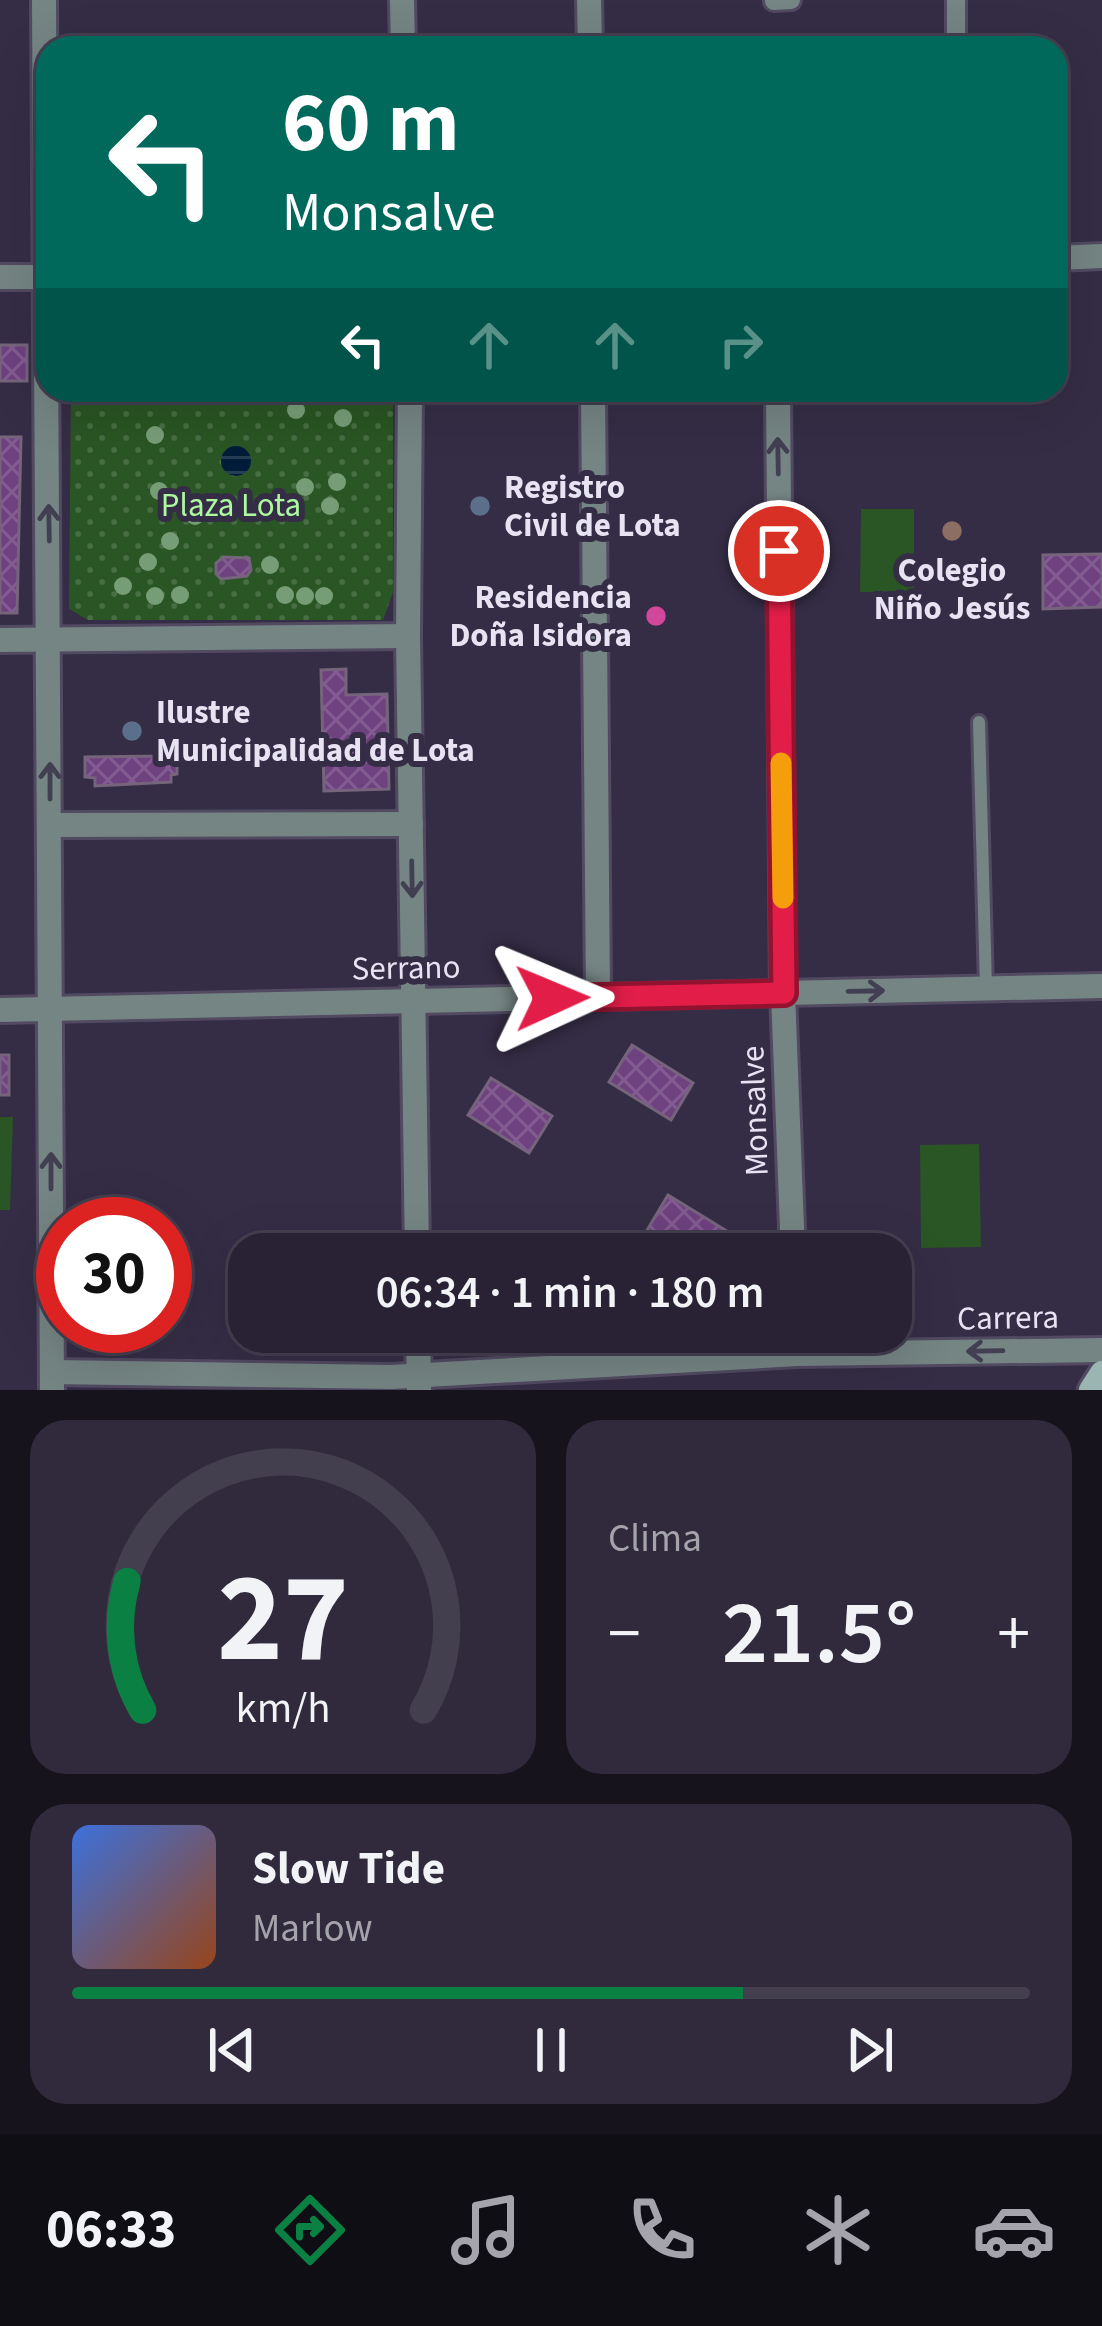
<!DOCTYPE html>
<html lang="es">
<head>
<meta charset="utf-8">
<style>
	:root { --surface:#282234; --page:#302a3c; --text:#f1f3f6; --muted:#a5a4ac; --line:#443f4f; --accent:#0b8043 }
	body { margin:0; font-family:"Source Sans 3",sans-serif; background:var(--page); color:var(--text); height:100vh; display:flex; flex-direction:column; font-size:45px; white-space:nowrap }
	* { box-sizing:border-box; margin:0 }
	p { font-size:39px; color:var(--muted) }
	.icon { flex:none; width:66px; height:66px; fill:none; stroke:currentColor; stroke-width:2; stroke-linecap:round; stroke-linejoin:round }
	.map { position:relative; height:1390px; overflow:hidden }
	.panel { display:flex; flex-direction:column; gap:30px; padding:30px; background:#16131d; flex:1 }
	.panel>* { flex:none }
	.banner { position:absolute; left:36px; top:36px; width:1032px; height:366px; border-radius:36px; box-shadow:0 12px 48px #0002,0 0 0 3px var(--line); background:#00695c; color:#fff; overflow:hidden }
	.speed { position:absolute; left:36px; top:1197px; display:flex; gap:24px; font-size:60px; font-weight:700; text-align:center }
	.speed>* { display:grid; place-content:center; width:156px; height:156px; border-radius:50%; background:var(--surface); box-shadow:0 12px 48px #0002,0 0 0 3px var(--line); line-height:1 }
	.speed .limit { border:18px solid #d22; background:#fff; color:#111 }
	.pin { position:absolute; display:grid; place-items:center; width:102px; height:102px; color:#fff; margin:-51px; border:6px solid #fff; border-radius:50%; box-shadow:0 3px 12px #0007 }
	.me { position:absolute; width:132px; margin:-66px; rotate:89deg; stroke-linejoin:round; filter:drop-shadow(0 0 9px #0008) }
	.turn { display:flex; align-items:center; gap:42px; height:252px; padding:0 48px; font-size:54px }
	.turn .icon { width:156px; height:156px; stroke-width:2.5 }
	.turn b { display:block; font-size:84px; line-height:102px }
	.lanes { display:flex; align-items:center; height:114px; padding:0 48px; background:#0003; justify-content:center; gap:60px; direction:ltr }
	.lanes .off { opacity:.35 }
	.big { font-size:90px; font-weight:600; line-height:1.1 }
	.panel .widget { flex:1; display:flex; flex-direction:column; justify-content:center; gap:18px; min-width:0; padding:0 42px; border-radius:36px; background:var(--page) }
	.panel .dial { align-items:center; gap:0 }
	.dial svg { height:312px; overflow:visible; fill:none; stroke:var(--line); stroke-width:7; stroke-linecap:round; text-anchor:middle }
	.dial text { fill:var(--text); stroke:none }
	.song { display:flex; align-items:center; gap:36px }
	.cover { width:144px; height:144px; border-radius:18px; background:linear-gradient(135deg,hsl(220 70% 55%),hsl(20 70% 35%)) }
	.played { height:12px; border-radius:6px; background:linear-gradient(90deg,var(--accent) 70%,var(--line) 70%) }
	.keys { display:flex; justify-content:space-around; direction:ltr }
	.heat { display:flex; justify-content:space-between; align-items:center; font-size:66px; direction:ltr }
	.panel .tiles { flex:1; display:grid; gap:30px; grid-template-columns:1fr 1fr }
	.widget:last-child { grid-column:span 2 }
	.trip { position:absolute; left:228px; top:1233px; width:684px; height:120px; border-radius:36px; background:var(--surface); box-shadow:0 12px 48px #0002,0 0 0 3px var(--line); font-weight:600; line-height:120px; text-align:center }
	.menu { display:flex; height:192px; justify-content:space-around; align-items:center; background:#100e15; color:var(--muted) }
	.menu .icon { width:84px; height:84px }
	.menu .active { color:var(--accent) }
	.menu b { font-size:54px; color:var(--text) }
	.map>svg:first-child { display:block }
</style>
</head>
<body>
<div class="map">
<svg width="1102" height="1390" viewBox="0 0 1102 1390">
	<defs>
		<pattern id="green-dots" width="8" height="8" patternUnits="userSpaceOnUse" patternTransform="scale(3)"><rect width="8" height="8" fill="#2a5524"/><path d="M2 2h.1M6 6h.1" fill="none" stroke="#496d44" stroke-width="1.8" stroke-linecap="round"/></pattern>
		<pattern id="water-rules" width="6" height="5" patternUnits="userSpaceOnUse" patternTransform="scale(3)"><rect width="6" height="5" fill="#001c38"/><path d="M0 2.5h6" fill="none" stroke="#253d55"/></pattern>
		<pattern id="building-cross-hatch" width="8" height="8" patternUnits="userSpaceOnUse" patternTransform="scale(3)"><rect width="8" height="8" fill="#6e417f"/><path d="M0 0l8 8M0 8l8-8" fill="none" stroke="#835c92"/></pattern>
	</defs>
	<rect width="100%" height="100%" fill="#352d45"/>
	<!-- green -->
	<path fill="url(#green-dots)" d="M71,390H393V592L383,620H88L69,609Z"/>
	<!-- pitch -->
	<g fill="#2a5524">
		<path d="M861,509H914V592H860Z"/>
		<path d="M0,1117H13L10,1210H0Z"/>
		<path d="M979,1144L981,1247L921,1248L920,1145Z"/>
	</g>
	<!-- water -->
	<circle fill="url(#water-rules)" cx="236" cy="461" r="15"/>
	<!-- building -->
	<g fill="url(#building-cross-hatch)" stroke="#75647c" stroke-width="3">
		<rect x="0" y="345" width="27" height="36"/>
		<path d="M0,437H21L17,613H0Z"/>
		<path d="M1102,554V607L1043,609V555Z"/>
		<path d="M224,557L249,558L251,570L247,576L221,579L216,574V563Z"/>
		<path d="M346,669V695L387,694L389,789L324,791L321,670Z"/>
		<path d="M160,748H177V774L171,775V782L95,786V778L85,777V757L160,756Z"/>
		<path d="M632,1045L693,1083L671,1120L609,1082Z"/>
		<rect x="0" y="1055" width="9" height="40"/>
		<path d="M491,1078L552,1116L529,1153L468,1115Z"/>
		<path d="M668,1195L730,1233L717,1254H681L646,1232Z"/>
		<path d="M495,1241L517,1254H487Z"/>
	</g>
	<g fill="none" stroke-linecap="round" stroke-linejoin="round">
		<!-- service casing -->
		<g stroke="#514a61" stroke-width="18">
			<path id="service" d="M979,722L986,988"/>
		</g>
		<!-- pedestrian casing -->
		<g stroke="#514a61" stroke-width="24">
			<g id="pedestrian">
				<path d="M774,1L791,0"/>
				<path d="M956,48V0"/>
			</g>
		</g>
		<!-- minor casing -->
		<g stroke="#514a61" stroke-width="30">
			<g id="minor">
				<path d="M44,0L52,1390"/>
				<path d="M402,0L403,48"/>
				<path d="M589,0L590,48"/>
				<path d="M1056,258L1102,256"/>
				<path d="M0,277H48"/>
				<path d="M410,390L408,636L417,1254"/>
				<path d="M593,390L598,997"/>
				<path d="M778,390L783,993L793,1254"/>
				<path d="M0,640L408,636"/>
				<path d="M50,825L411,824"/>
				<path d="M0,1010L1102,986"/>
				<path d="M418,1332L419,1390"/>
				<path d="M52,1372L391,1377L797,1354L1102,1350"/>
			</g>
		</g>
		<!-- secondary casing -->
		<g stroke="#514a61" stroke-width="30">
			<path id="secondary" d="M1091,1390L1102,1373"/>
		</g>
		<!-- service -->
		<use href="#service" stroke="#758584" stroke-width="12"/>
		<!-- pedestrian -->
		<use href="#pedestrian" stroke="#758584" stroke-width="18"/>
		<!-- minor -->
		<use href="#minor" stroke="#758584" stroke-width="24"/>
		<!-- secondary -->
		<use href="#secondary" stroke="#9ab5b2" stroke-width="24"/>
	</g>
	<!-- trees -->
	<g fill="#779d77">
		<circle cx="296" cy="410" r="9"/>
		<circle cx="343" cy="418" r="9"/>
		<circle cx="155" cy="435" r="9"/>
		<circle cx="337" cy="482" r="9"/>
		<circle cx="305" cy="487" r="9"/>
		<circle cx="159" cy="491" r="9"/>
		<circle cx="330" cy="506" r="9"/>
		<circle cx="195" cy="516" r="9"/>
		<circle cx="170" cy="541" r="9"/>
		<circle cx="148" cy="562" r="9"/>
		<circle cx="270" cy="565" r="9"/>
		<circle cx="123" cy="586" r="9"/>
		<circle cx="180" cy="595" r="9"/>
		<circle cx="285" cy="595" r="9"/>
		<circle cx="155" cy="596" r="9"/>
		<circle cx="305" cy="596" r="9"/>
		<circle cx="324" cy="596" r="9"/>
	</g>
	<!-- one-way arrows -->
	<defs><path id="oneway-shaft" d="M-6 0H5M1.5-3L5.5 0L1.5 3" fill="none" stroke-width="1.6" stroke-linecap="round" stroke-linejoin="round" transform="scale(3)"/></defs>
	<g stroke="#423f52">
		<use href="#oneway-shaft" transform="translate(778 456) rotate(-91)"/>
		<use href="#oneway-shaft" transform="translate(49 523) rotate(-91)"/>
		<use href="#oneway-shaft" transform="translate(50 781) rotate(-90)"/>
		<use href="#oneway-shaft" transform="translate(412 879) rotate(89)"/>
		<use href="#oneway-shaft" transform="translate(866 991) rotate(-1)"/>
		<use href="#oneway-shaft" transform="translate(51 1171) rotate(-90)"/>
		<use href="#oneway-shaft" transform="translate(985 1351) rotate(179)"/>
	</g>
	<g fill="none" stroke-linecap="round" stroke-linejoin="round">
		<!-- route casing -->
		<g stroke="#92132f" stroke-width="30">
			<path id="route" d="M552,998L784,993L779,551"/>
		</g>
		<!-- route -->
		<use href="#route" stroke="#e11d48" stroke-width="21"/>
		<!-- slow -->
		<path stroke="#f59e0b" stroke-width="21" d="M781,763L783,898"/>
	</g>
	<!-- markers -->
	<g fill="#5c6f8a" stroke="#352d45" stroke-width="4.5">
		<circle cx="480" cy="506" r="12"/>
		<circle cx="132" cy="731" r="12"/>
	</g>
	<circle fill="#8d6e63" stroke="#352d45" stroke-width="4.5" cx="952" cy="531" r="12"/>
	<circle fill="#d1479c" stroke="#352d45" stroke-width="4.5" cx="656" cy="616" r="12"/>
	<g text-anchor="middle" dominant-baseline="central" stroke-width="12" stroke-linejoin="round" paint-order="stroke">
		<!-- poi labels -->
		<g font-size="33" font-weight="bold" fill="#e7e3f2" stroke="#352d45" text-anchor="start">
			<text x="504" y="487">Registro<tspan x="504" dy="38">Civil de Lota</tspan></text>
			<text x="952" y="570" text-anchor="middle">Colegio<tspan x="952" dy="38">Niño Jesús</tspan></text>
			<text x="632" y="597" text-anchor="end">Residencia<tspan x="632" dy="38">Doña Isidora</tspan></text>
			<text x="156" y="712">Ilustre<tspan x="156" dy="38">Municipalidad de Lota</tspan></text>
		</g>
		<!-- park labels -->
		<g font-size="33" fill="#adf9a0" stroke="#352d45">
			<text x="231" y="505">Plaza Lota</text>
		</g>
		<!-- street labels -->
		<g font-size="33" fill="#e7e3f2" stroke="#352d45">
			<text transform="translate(406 968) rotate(-1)">Serrano</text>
			<text transform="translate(755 1111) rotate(-92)">Monsalve</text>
			<text transform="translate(1008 1318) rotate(-1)">Carrera</text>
		</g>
	</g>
</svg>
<div class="speed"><div class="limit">30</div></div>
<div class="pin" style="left:779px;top:551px;background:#d93025"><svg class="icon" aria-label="arrive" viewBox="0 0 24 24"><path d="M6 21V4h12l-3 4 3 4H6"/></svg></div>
<svg class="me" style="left:552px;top:998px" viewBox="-20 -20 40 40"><path d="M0-17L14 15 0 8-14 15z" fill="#e11d48" stroke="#fff" stroke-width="4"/></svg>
<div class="trip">06:34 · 1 min · 180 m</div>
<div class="banner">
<div class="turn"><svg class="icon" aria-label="left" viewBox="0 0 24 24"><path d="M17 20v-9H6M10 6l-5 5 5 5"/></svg><div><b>60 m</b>Monsalve</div></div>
<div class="lanes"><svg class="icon" aria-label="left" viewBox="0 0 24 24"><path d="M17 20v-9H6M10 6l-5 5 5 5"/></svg><svg class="icon off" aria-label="ahead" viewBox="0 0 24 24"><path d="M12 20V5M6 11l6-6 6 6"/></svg><svg class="icon off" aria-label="ahead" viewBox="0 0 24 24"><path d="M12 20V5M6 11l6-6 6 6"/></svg><svg class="icon off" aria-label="right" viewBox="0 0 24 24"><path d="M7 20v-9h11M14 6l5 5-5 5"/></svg></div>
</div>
</div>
<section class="panel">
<div class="tiles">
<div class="widget dial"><svg viewBox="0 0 100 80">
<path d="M14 69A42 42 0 1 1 86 69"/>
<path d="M14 69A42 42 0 0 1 10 36" stroke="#0b8043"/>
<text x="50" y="56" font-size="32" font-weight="700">27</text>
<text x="50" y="72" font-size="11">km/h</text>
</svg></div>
<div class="widget"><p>Clima</p>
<div class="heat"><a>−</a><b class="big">21.5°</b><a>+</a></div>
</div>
<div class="widget">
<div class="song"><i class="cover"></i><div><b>Slow Tide</b><p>Marlow</p></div></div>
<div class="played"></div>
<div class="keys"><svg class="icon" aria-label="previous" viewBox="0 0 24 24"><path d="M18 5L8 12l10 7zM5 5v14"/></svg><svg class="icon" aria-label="pause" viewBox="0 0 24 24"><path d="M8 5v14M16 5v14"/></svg><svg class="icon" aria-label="next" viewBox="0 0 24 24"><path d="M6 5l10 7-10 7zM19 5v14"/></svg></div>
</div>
</div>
</section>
<nav class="menu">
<b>06:33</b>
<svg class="icon active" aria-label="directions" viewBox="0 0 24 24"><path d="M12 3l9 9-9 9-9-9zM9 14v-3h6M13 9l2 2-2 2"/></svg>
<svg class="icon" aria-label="music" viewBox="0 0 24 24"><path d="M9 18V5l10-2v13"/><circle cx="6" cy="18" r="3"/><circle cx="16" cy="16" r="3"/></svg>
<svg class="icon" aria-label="phone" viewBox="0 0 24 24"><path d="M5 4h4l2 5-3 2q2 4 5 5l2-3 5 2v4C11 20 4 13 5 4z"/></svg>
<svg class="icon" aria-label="climate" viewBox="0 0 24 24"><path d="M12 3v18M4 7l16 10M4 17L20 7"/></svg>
<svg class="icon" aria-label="car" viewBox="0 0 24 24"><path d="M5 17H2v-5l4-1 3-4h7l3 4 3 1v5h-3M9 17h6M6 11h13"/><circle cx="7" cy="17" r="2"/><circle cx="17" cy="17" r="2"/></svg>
</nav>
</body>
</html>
